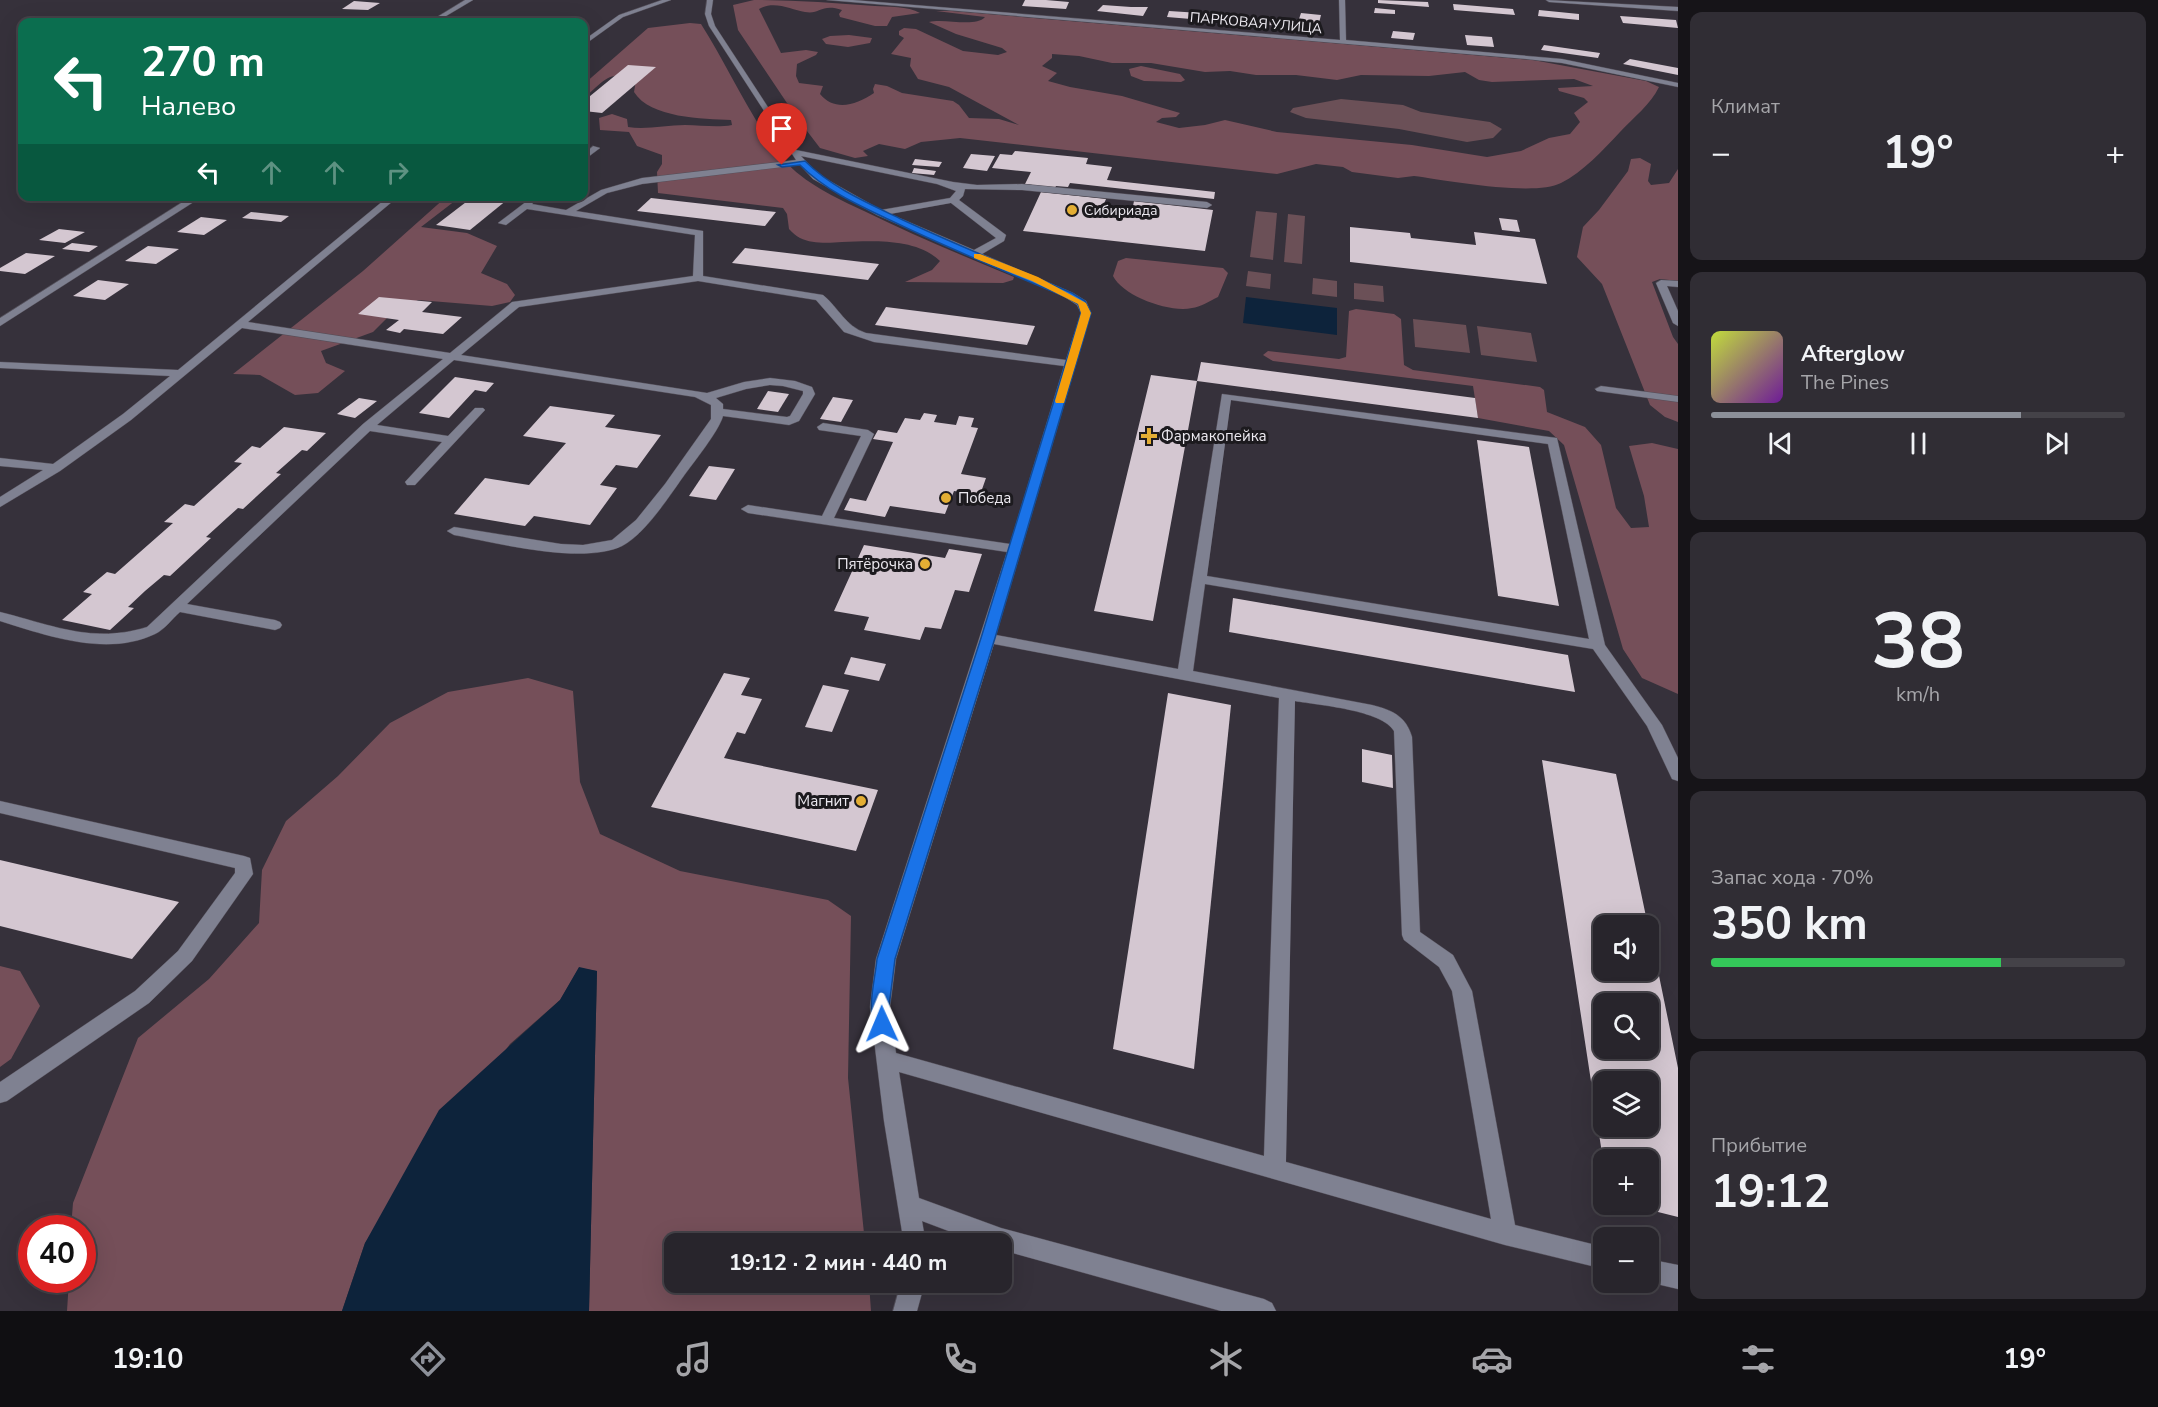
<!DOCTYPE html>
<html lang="ru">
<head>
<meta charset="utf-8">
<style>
	:root { --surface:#28252c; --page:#302d34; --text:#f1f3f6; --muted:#a5a5a9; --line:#444248; --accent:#8c9099 }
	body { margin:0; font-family:"Nunito Sans",sans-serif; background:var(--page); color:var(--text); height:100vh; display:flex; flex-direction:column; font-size:22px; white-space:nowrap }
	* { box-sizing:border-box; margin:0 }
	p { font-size:20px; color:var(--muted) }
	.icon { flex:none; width:33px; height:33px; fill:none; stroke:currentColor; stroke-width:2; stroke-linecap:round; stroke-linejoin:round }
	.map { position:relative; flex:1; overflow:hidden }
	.sheet { display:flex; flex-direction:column; gap:12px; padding:12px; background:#161418; width:480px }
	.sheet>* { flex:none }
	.banner { position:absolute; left:18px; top:18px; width:570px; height:183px; border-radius:12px; box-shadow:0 6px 24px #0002,0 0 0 2px var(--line); background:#0b6e4f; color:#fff; overflow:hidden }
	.buttons { position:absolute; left:1593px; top:915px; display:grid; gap:12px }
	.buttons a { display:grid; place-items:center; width:66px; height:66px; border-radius:12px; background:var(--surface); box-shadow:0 6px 24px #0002,0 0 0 2px var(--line); font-size:30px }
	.speed { position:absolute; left:18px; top:1215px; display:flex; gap:12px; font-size:30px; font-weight:700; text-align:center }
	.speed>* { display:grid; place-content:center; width:78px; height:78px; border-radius:50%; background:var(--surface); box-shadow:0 6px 24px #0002,0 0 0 2px var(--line); line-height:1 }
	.speed .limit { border:9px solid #d22; background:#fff; color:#111 }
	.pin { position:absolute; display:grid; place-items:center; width:51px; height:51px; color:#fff; margin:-62px -26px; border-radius:50% 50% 50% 0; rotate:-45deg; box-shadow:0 0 6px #0007 }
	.pin .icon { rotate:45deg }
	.me { position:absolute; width:66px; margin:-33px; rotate:359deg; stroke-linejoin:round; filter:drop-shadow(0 0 4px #0008) }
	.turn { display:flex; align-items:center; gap:21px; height:126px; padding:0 24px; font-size:27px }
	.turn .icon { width:78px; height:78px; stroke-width:2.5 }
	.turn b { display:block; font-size:42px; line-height:51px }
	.lanes { display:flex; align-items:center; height:57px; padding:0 24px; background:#0003; justify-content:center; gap:30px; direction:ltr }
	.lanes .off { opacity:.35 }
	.big { font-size:45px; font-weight:700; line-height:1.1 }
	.sheet .widget { flex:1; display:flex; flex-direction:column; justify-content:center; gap:9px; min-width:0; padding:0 21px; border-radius:12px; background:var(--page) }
	.sheet .dial { align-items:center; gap:0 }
	.dial b { font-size:78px; line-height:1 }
	.song { display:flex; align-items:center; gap:18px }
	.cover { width:72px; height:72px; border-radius:9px; background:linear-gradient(135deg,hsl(70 70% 55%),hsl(280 70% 35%)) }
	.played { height:6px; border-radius:3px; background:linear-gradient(90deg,var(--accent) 75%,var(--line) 75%) }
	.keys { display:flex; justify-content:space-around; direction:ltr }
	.heat { display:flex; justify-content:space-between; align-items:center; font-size:33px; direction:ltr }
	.charge { height:9px; border-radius:4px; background:linear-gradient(90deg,#34c759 70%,var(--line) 0) }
	.trip { position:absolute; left:664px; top:1233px; width:348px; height:60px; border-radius:12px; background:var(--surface); box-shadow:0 6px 24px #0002,0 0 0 2px var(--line); font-weight:700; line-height:60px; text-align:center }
	.menu { display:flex; height:96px; justify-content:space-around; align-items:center; background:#100f12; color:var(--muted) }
	.menu .icon { width:42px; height:42px }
	.menu .selected { color:var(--accent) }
	.menu b { font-size:27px; color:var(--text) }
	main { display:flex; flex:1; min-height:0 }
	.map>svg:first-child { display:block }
</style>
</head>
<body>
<main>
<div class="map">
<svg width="1678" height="1311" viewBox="0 0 1678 1311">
	<rect width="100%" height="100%" fill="#36313b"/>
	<!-- green -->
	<g fill="#6b5057">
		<path d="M1341,99L1403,105L1421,112L1490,122L1502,129L1493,138L1467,142L1399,129L1306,118L1290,112L1293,108Z"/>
		<path d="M1256,211L1277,213L1273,260L1250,257Z"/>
		<path d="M1288,214L1305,216L1302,264L1284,262Z"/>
		<path d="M1248,271L1271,274L1270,289L1246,286Z"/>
		<path d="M1313,278L1337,281V297L1312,294Z"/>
		<path d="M1354,283L1383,286L1384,302L1354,299Z"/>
		<path d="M1413,319L1466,325L1470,353L1415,347Z"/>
		<path d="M1477,326L1531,333L1537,362L1481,355Z"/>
	</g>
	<!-- forest -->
	<g fill="#754f59" fill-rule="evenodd">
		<path d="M754,0C794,0 834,3 875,6C888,7 908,6 920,13L892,17L887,26H875L840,17L839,14L842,10C821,3 820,15 805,12C791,10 775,0 759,9L781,53L806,50L818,52L816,55L797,64L796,76L799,83L823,86L820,94C835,112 856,105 874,93L873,89L875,84L887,86L902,93L953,101L959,105L969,118L999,119L1019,125L949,87L918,79L910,66L911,58L891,54L904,38L899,35V31L904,28L916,29L963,51L998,55L1007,52L1002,48L956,34L929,22C945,18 975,28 985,17L936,11H952L1533,60L1646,81L1659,87C1651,104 1633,118 1620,132C1603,150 1583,172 1561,183C1534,197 1445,180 1414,176L1398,178L1352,172L1343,167L1316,164L1277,174L960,138L921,142L905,149L879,144L863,151L868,156L855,158L820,148L797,118L738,30L733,5ZM1052,54L1079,56L1112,63H1151L1205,72L1230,71L1256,75H1296L1337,80L1361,75L1429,76L1465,72L1479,80L1492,82L1574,79L1593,86L1558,88L1559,91L1584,98L1588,102L1574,113L1580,122L1570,134L1549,138L1521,151L1487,157L1412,145L1277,132L1225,120L1205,125L1179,128L1156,122L1162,118L1176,117L1180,113L1122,96L1070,87L1048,81L1057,73L1042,66L1052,58Z"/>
		<path d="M690,23L701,24C728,66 752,122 784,160C804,183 836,198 864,211C913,235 963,256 1014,277L1013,280L1003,283L905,282L932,270L940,261C916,238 874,241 842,242C829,243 812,244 800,238C796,236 792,232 789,229L787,214L783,208L658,193L657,172L662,164V155L637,146L629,132L600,130L599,118L612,114L627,119L628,127C646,130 666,125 685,125C701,125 716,128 732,125L731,120C703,119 650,118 634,92L636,80C610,68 603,82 584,98V84L648,28Z"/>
		<path d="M849,35L872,38L870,43L848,47L826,44L822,39L830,36Z"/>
		<path d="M1141,66L1180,74L1185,80L1181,82L1144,81L1131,76L1129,69Z"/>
		<path d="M1640,158L1651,164L1648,181L1651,185L1669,183L1678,169V281L1660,279L1652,282L1673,337L1678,344V422L1665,417L1650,405L1602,284L1577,257L1583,227L1599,210L1628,171L1631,159Z"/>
		<path d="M446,197H460L421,227L467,233L497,246L481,273L507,284L515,295L510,302L492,306L418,300L387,318L373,332L321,351L326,363L345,371L318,393L295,395L260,375L233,374L363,271Z"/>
		<path d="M1126,258L1223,268L1228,273L1218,297C1210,301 1200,307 1192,308C1169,313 1123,296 1113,276L1118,261Z"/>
		<path d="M1356,309L1394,314L1401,319L1404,365L1413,370L1540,387L1544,390L1547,412L1585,427L1601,445L1616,508L1631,528L1649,527L1644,496L1629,446L1652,443L1678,449V694L1642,678L1623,649L1564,445L1549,431L1478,418L1473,386L1273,361L1263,355L1268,351L1339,359L1346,357L1349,311Z"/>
		<path d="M528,678L573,691L580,782L600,834L680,871L828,900L851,916L848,1078L865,1243L675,1244V1282L869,1283L871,1311H589L597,971L579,968L560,1000L510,1044L365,1243L342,1311H67L69,1280H82V1228H71L73,1203L138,1038L209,979L259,923L262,870L286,821L338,776L390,723L448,692Z"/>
		<path d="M0,966L20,971L40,1006L11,1059L0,1067Z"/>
	</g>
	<!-- water -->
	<g fill="#0d233b">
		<path d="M1246,297L1337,308V335L1243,323Z"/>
		<path d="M579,967L597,971L589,1311H342L365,1243L439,1110L560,1000Z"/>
	</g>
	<!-- building -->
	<g fill="#d4c7d1" fill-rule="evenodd">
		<path d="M1025,0H1046L1069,2L1066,9L1022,6Z"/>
		<path d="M1378,0L1428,2L1429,7L1378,3Z"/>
		<path d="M354,1L380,3L368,10L342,9Z"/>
		<path d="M1453,4L1513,9L1515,15L1454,10Z"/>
		<path d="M1103,5L1131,7H1148L1143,16L1097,11Z"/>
		<path d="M1375,8L1395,10V14L1374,13Z"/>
		<path d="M1539,10L1579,14V20L1538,16Z"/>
		<path d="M1169,11L1216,14L1215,21L1167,17Z"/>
		<path d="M1301,13L1321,15L1319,23L1298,22Z"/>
		<path d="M1620,16L1676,20L1678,28L1623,23Z"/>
		<path d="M1240,18L1288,22L1302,24L1301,27L1238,23Z"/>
		<path d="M1393,31L1415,33L1413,40L1391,38Z"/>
		<path d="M1465,35L1492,37L1494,47L1467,45Z"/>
		<path d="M1544,45L1600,53L1598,58L1541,50Z"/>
		<path d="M1630,59L1678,68V75L1623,64Z"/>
		<path d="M628,65L656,67L602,113L584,111V101Z"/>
		<path d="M1015,151L1088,158L1086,164L1112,167L1107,180L1215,192L1214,199L1070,183L1068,187L1056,186L1055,188L1025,184L1031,172L992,168L1000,154L1012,155Z"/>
		<path d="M971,154L995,156L987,171L963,168Z"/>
		<path d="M915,159L942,162L939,167L912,165Z"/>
		<path d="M914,168L936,171L934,175L912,173Z"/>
		<path d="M1041,192L1106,199L1100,213L1144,217L1147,208L1133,206L1134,201L1213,210L1205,251L1023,231Z"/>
		<path d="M474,196H512L470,230L436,225Z"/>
		<path d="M651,198L776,212L765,226L637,211Z"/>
		<path d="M251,212L289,216L281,222L242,218Z"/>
		<path d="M201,217L227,220L204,235L177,232Z"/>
		<path d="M1499,218L1517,220L1520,232L1502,230Z"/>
		<path d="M1350,227L1410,233L1411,238L1476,245L1474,232L1535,239L1547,284L1350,262Z"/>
		<path d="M59,229L85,232L65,243L39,240Z"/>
		<path d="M72,243L98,246L89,252L62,249Z"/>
		<path d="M148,246L179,249L156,264L125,261Z"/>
		<path d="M745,248L879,264L868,280L732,263Z"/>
		<path d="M26,253L55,256L25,274L0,271V268Z"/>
		<path d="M98,280L129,284L105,300L73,296Z"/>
		<path d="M379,297L432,302L422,312L462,317L443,334L404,329L400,333L386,330L399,320L358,314Z"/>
		<path d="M886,307L1035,326L1027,345L875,325Z"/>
		<path d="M1201,362L1475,398L1478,418L1197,381L1153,621L1094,611L1151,375L1197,381Z"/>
		<path d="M455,377L494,383L486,392L475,390L449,418L419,413Z"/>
		<path d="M768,391L789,394L778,412L757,409Z"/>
		<path d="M833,397L853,400L841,422L820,419Z"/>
		<path d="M359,398L377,401L355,418L337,414Z"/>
		<path d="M550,406L615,415L605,427L661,435L637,468L616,465L600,485L617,488L590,525L534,516L525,526L454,514L485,478L529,485L566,443L523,436Z"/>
		<path d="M924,413L937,415L934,422L956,425L959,416L974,418L971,427L978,428L961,474L986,478L980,495L954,491L945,514L890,506L885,517L844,510L850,498L866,501L893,442L873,439L878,430L897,433L905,418L920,420Z"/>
		<path d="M284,427L326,433L307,451L302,450L276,473L281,474L243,509L238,508L206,537L211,538L170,576L164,575L145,591L128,607L134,608L110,630L62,620L92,594L83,592L107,572L115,574L173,523L164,522L185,504L194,506L242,463L234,462L252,446L260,448Z"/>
		<path d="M1477,440L1529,447L1559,606L1498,596Z"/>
		<path d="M709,466L735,469L716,500L689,496Z"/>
		<path d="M864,545L945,558L949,549L982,554L969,592L955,590L941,629L925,627L920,640L864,630L869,617L834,611Z"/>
		<path d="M1233,598L1568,655L1575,692L1229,632Z"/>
		<path d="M851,657L886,664L879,681L844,674Z"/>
		<path d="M724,673L750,678L741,695L762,699L745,734L737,732L724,758L878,790L856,851L651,807Z"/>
		<path d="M823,685L849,690L832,732L805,727Z"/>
		<path d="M1168,693L1231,705L1194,1069L1113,1049Z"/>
		<path d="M1362,749L1392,755L1393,788L1362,782Z"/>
		<path d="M1542,760L1616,774L1648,926H1604V970H1648L1650,932L1678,1068V1217L1630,1205L1648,1204V1160H1603ZM1604,1004H1648V1048H1604ZM1604,1082H1648V1126H1604Z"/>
		<path d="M0,860L179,902L132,959L0,926Z"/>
	</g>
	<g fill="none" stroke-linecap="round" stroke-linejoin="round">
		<!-- minor casing -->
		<g stroke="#534e58" stroke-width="1">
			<g id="minor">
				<path d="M465,0H473L436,22H429Z"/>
				<path d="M662,0H671L623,17L584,45V40L619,15Z"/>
				<path d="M707,0H713L711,14L715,26L796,150L953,182L977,185L1022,184L1207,202L1212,205L1207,208L1022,190L965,189L963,196L959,200L1006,235L1004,241L982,254L1073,293L1086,301L1091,313L996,635L1178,669L1222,394L1557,438L1605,645L1662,725L1678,758V781L1672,779L1647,726L1593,649L1205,584L1193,671L1372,705C1392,710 1406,716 1412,737L1420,932L1453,955L1472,991L1515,1225L1604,1247V1269L1505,1245L899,1072L919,1198L1001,1228L1264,1299L1272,1303L1276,1311H1221L1002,1250V1244H983L922,1221L926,1244H904L884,1121L870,1007L876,959L1007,552L748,513L741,509L748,505L822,516L861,436L819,430L817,427L823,423L868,430L874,434L834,518L1010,544L1064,366L874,342L844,332L816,300L698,281L519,307L461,355L707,393L744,382L770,378L795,381L812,387L815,394L799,421L789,425L723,416C719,431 693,463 683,477C668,498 645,534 622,546C583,565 497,543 454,535L447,531L454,527L561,544L583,545L612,540L636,520L665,484L711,419V405L695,397L454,360L377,425L448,436L475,408H483L485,410L415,485H407L405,482L442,442L370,431L187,604L275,620L280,622L282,625L280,628L275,630L180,612C172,619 164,630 155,634C107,657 48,636 0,621V612C52,625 93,644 147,627L363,424L443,359L242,328L131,420L60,471L0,507V497L43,470L0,466V458L53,464L123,414L170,376L0,368V362L178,370L389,196H399L248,322L450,353L512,302L693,276L695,235L527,209L506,225L498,223L531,198L535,201L532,204L566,210L601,190L642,178L796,160L709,26L705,14ZM801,156L937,184L956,191L950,198L881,210L819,175ZM800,165L813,179L877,215L1065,297L1077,305L1081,313L1066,360L866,333C845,326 839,308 823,295L703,276V231L576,211L607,193L642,184ZM951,203L996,238L974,250L890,214ZM770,385L783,386L803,391V394L790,416L787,417L723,409V404L716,398L746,389ZM1231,400L1548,444L1589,639L1207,576ZM994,644L1279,698L1264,1156L896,1053L890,1007L896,959ZM1295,701C1318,705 1382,710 1394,731L1402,935L1404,940L1439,967L1452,991L1491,1219L1286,1162Z"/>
				<path d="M827,0H853L1340,40L1339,0H1345L1346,40L1562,59L1678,83V87L1562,63L1526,59Z"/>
				<path d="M1546,0L1678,7V11L1549,2Z"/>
				<path d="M593,146L600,148L584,160V154Z"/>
				<path d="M192,196H203L0,326V318Z"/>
				<path d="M1661,280L1678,281V287L1667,286L1678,311V326L1673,323L1656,283Z"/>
				<path d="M1601,386L1678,396V402L1597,391L1595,389Z"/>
				<path d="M0,801L244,856L250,858L253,874L192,961L149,1003L7,1101L0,1103V1082L135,991L178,951L235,873V868L0,813Z"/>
				<path d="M1648,1259L1678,1265V1289L1648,1282Z"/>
				<path d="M901,1282H925L917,1311H893Z"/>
			</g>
		</g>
		<!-- minor -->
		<use href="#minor" fill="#7f8191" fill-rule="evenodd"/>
	</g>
	<!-- route -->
	<path fill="#1a73e8" stroke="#114b97" stroke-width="1.5" d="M805,161C832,188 868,203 903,220C959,246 1016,269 1072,293L1085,301L1091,313L995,638L895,959L889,1007L892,1024L889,1030L882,1032L876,1030C866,1009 875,981 877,959L981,638L1081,313L1078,304L1066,297C1008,273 950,249 894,222C860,206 826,191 800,165L782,167L778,165Z"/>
	<!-- slow -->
	<path fill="#f59e0b" d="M974,254H980L1038,277L1086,303L1091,313L1064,403H1056L1055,401L1081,313L1078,304L1032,281L974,258Z"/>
	<!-- markers -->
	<g fill="#e3ae34" stroke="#1c1a1e" stroke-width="2">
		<circle cx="1072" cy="210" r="6"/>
		<path d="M1146 427h6v6h6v6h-6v6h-6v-6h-6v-6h6z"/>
		<circle cx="946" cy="498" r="6"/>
		<circle cx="925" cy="564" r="6"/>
		<circle cx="861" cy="801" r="6"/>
	</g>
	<g text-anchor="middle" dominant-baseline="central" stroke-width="6" stroke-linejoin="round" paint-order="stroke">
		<!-- far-street labels -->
		<g font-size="14" fill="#ece9f0" stroke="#1c1a1e">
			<text transform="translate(1256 23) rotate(5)">ПАРКОВАЯ УЛИЦА</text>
		</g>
		<!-- far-poi labels -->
		<g font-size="14" fill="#ece9f0" stroke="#1c1a1e" text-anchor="start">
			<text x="1084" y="210">Сибириада</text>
		</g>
		<!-- poi labels -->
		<g font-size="15" fill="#ece9f0" stroke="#1c1a1e" text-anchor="start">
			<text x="1161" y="436">Фармакопейка</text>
			<text x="958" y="498">Победа</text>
			<text x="913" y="564" text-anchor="end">Пятёрочка</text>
			<text x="849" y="801" text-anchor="end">Магнит</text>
		</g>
	</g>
</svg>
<div class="buttons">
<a><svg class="icon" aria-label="sound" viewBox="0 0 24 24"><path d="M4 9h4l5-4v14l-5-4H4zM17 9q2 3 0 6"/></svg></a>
<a><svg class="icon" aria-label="search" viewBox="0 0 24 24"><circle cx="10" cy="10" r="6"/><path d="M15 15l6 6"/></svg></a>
<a><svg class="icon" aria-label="layers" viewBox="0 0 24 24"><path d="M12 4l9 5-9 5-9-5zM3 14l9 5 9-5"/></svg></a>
<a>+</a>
<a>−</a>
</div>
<div class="speed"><div class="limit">40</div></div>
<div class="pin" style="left:782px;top:165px;background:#d93025"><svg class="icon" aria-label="arrive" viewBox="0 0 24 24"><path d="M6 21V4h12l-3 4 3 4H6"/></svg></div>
<svg class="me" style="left:882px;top:1024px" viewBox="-20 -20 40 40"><path d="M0-17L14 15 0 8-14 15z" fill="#1a73e8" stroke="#fff" stroke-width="4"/></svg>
<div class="trip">19:12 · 2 мин · 440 m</div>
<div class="banner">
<div class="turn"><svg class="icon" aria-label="left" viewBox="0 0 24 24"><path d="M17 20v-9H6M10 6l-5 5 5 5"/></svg><div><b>270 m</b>Налево</div></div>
<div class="lanes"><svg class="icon" aria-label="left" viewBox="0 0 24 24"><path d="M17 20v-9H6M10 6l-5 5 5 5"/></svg><svg class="icon off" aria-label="ahead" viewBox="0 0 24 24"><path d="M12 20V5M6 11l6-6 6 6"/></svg><svg class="icon off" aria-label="ahead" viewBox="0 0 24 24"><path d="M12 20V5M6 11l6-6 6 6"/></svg><svg class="icon off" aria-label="right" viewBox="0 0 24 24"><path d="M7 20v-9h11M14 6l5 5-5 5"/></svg></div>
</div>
</div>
<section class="sheet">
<div class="widget"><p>Климат</p>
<div class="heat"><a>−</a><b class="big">19°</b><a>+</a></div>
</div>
<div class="widget">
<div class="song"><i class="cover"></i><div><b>Afterglow</b><p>The Pines</p></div></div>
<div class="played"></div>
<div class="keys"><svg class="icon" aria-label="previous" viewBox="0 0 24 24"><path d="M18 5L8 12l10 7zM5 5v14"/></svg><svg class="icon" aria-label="pause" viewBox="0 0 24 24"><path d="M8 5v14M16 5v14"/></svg><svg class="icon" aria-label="next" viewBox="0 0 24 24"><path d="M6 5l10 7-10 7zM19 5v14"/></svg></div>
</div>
<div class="widget dial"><b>38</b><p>km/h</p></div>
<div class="widget"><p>Запас хода · 70%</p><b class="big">350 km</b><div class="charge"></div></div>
<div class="widget"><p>Прибытие</p><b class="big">19:12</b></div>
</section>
</main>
<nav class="menu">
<b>19:10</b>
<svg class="icon selected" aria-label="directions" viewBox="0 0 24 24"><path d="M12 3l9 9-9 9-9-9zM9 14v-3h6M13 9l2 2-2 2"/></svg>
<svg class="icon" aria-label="music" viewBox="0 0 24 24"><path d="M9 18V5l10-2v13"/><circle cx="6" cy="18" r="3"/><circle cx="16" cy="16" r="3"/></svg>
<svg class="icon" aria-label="phone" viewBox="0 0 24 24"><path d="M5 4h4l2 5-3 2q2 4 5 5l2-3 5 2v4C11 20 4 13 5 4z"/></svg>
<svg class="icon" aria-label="climate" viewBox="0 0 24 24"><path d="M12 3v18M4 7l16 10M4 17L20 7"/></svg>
<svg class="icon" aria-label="car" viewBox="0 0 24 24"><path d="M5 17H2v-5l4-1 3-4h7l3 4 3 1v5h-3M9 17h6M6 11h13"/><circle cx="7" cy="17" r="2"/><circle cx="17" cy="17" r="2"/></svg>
<svg class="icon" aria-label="filters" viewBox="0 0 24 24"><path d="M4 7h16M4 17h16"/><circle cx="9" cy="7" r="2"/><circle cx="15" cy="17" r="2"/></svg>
<b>19°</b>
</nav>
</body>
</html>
